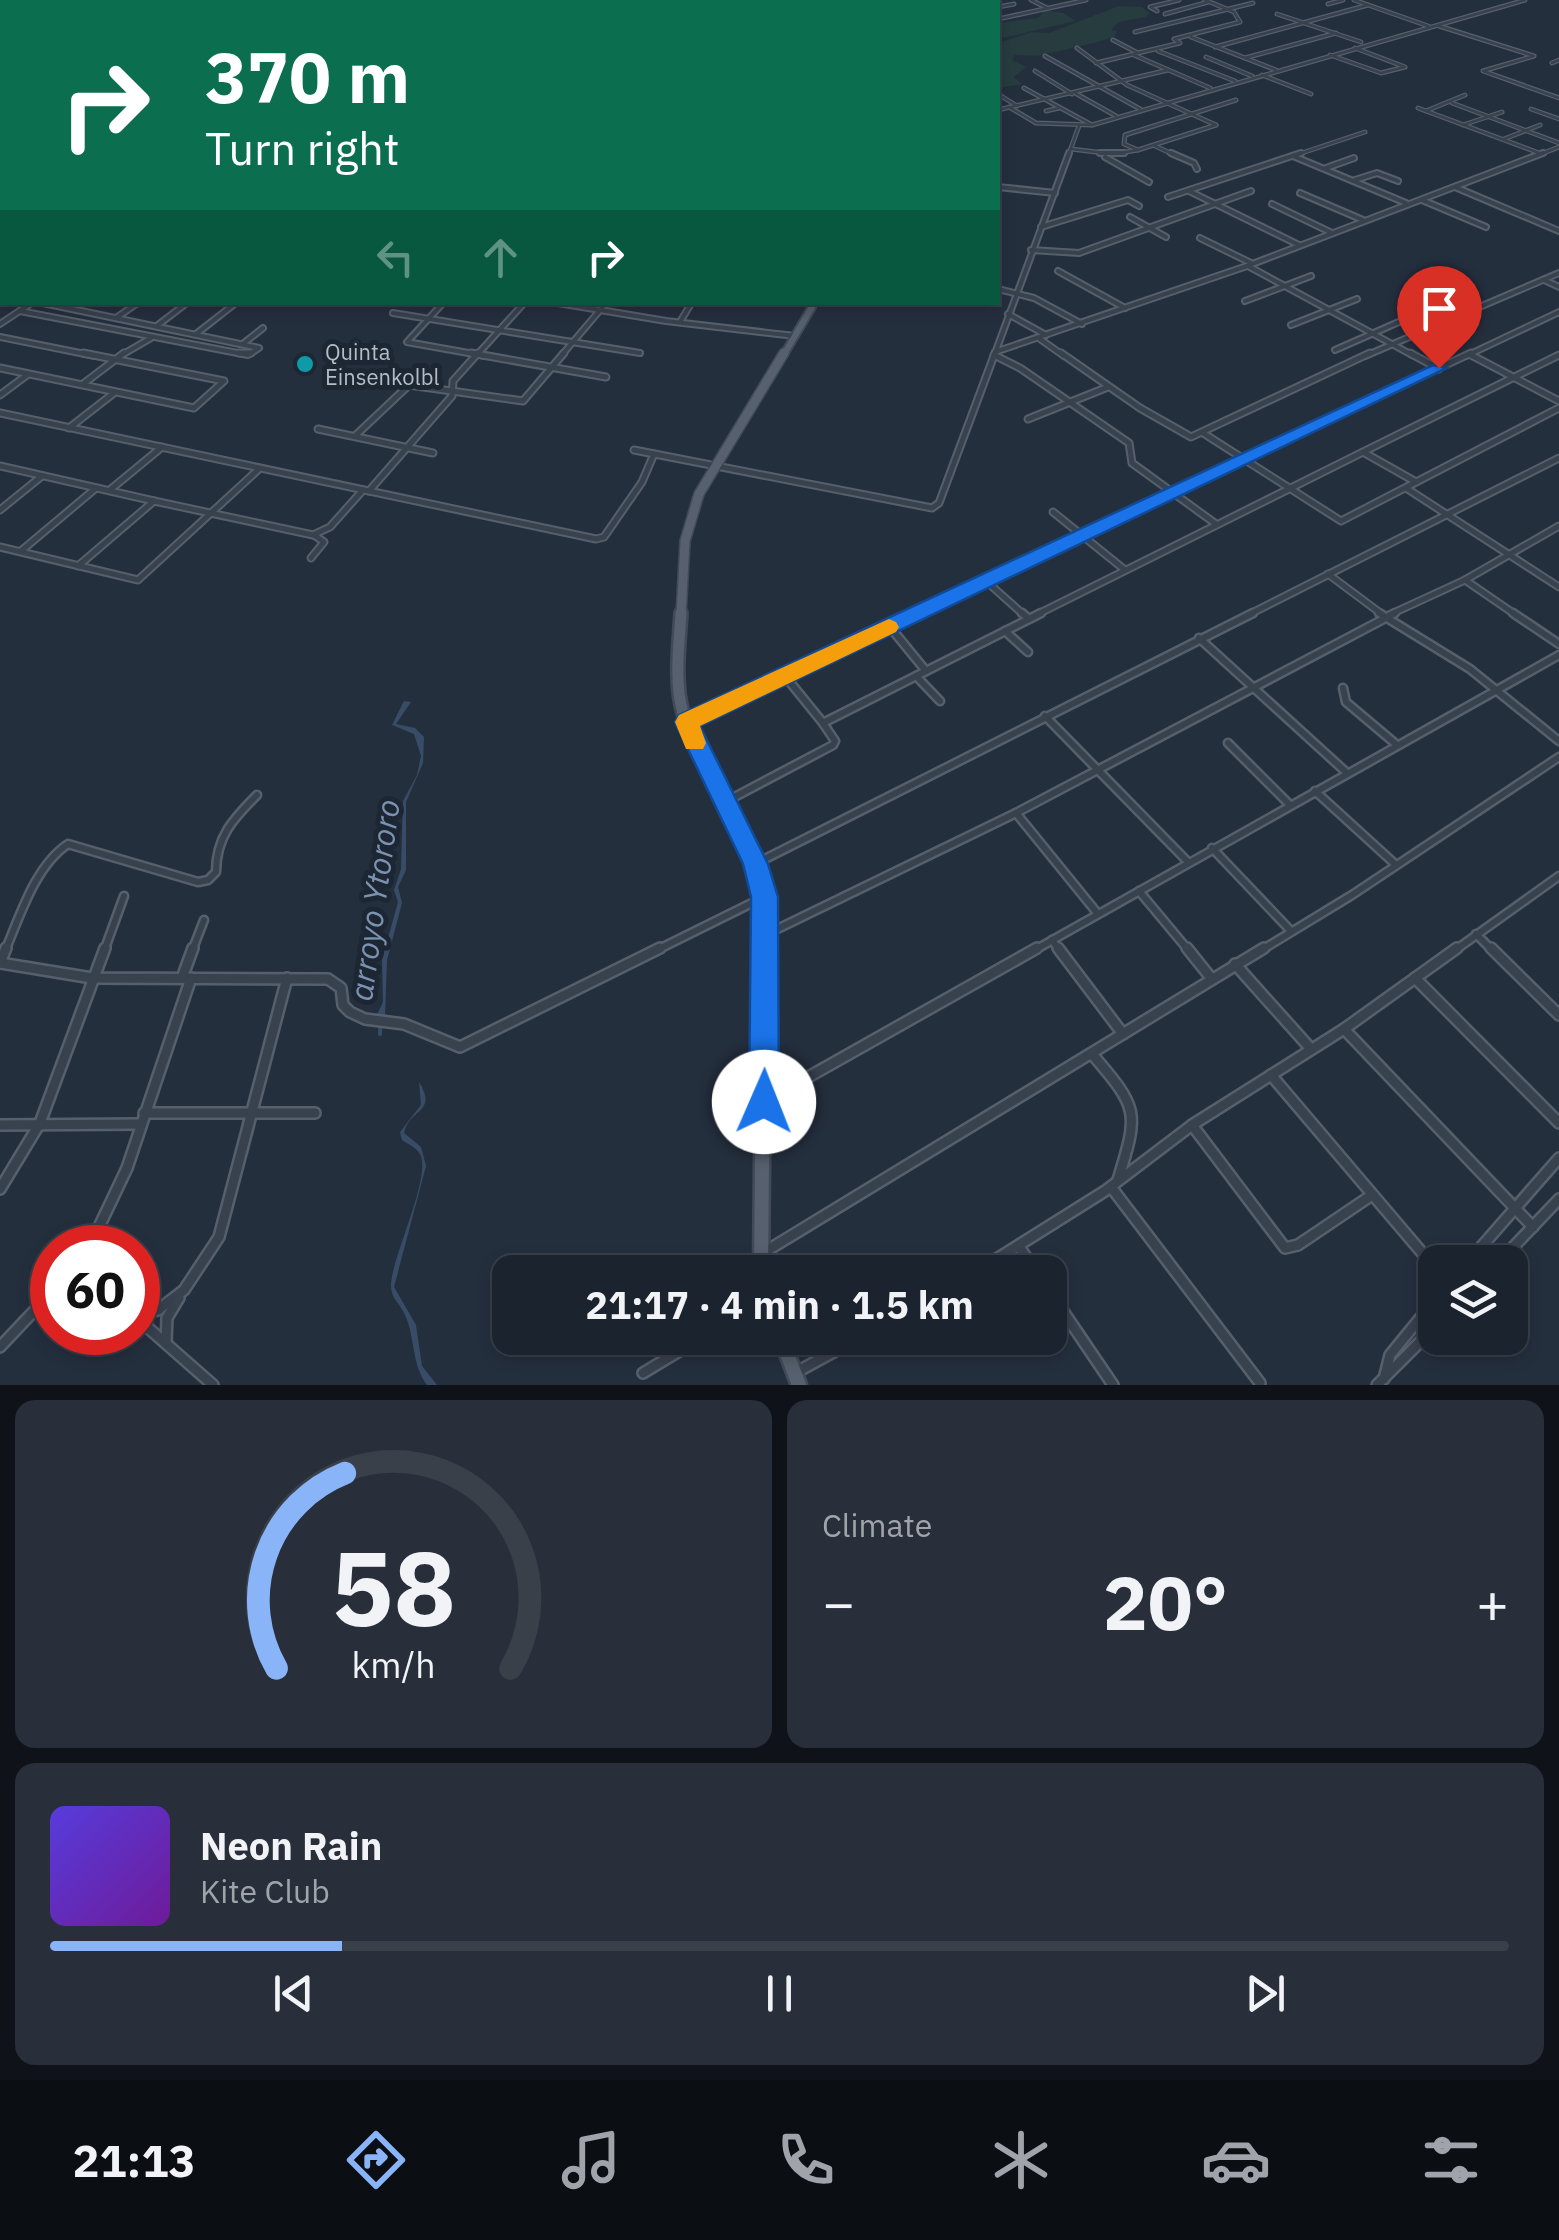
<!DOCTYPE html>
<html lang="en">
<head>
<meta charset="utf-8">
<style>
	:root { --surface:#1b232e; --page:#282f3a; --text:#f1f3f6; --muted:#a0a4aa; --line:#39404a; --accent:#8ab4f8 }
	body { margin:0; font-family:"IBM Plex Sans",sans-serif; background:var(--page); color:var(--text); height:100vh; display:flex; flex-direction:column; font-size:38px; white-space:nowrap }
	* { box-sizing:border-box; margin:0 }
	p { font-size:32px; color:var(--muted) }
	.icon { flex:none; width:55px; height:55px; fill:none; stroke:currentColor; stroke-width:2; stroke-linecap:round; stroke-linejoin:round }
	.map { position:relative; height:1385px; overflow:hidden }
	.sheet { display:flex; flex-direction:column; gap:15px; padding:15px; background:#0f1319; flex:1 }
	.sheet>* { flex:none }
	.guide { position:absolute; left:0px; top:0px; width:1000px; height:305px; box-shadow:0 5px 15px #0003,0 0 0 2px var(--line); background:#0b6e4f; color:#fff; overflow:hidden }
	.buttons { position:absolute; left:1418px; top:1245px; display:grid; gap:20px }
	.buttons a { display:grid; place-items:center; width:110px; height:110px; border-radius:20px; background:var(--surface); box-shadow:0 5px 15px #0003,0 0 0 2px var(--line); font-size:50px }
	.speed { position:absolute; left:30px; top:1225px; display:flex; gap:20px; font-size:50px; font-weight:700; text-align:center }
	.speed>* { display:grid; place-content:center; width:130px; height:130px; border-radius:50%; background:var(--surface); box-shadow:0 5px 15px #0003,0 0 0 2px var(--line); line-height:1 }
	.speed .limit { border:15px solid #d22; background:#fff; color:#111 }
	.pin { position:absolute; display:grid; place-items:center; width:85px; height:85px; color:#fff; margin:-102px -42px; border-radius:50% 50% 50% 0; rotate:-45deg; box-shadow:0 0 10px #0007 }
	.pin .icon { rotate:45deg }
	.me { position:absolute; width:110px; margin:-55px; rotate:1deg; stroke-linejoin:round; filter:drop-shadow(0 0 8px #0008) }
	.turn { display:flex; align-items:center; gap:35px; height:210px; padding:0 40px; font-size:45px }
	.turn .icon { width:130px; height:130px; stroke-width:2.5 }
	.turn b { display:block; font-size:70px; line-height:85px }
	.lanes { display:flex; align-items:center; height:95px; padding:0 40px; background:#0003; justify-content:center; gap:50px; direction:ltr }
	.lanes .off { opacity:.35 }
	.big { font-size:75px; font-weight:800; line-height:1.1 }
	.sheet .widget { flex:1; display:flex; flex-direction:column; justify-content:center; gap:15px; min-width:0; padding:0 35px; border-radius:20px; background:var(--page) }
	.sheet .dial { align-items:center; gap:0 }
	.dial svg { height:260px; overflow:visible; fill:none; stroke:var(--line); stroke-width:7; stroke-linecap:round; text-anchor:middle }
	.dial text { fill:var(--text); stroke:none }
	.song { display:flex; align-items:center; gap:30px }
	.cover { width:120px; height:120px; border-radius:15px; background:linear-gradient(135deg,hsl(250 70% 55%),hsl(280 70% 35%)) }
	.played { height:10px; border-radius:5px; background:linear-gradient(90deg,var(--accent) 20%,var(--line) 20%) }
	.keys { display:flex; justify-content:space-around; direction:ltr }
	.heat { display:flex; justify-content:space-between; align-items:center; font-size:55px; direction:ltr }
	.sheet .tiles { flex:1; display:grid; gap:15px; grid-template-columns:1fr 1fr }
	.widget:last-child { grid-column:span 2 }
	.trip { position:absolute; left:492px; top:1255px; width:575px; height:100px; border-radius:20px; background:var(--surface); box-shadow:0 5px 15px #0003,0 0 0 2px var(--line); font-weight:800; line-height:100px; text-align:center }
	.dock { display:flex; height:160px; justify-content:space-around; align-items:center; background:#0b0e12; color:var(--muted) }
	.dock .icon { width:70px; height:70px }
	.dock .on { color:var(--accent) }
	.dock b { font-size:45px; color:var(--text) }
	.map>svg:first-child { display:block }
</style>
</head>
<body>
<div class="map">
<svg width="1559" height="1385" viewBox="0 0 1559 1385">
	<rect width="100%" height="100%" fill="#242f3e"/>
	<!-- green -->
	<g fill="#263c3f">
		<path d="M1119,6L1141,7L1150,13L1145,17L1119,22L1111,30L1117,31L1114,37L1094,43L1037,56L1015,55L1012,60L1026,67L1014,77L1022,84L998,88V43L1032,32L1049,33Z"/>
		<path d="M1045,10L1063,13L1076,21L998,39V23L1038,18Z"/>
	</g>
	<!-- water -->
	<g fill="#394c67">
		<path d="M404,701L411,702L396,724L415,728L424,737L423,763L406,802V870L398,887L402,903L387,960L385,1016L377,1015L383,1002L382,960L398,902L394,890L401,869L403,801L417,775L421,756L414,734L392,725Z"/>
		<path d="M419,1082C438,1113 410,1108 404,1133L421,1147L426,1166L394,1287L416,1325L422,1366L437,1385H427C410,1362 416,1334 403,1311C397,1300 391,1298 391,1284C393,1254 432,1176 420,1154C416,1147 408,1144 402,1140L400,1132L421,1105Z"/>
	</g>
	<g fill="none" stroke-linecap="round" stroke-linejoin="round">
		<!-- stream -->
		<path stroke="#394c67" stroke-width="4" d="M380,1034L381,1012"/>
		<!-- street-far4 casing -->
		<g stroke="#565f6c" stroke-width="5">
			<g id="street-far4">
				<path d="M254,0L260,2"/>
				<path d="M309,0L327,2"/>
				<path d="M556,0L583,2"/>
				<path d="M804,0L808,2"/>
				<path d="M831,0H859"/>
				<path d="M1031,0L1047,8"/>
				<path d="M1354,0L1428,26"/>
				<path d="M8,2L18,0"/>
				<path d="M59,2L69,0"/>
				<path d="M98,2L108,0"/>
				<path d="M288,2L297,0"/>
				<path d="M340,2L345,0"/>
				<path d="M377,2L381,0"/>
				<path d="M413,2L418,0"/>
				<path d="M449,2L453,0"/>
				<path d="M484,2L488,0"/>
				<path d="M520,2L524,0"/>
				<path d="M1328,4L1343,0"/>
				<path d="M998,7L1014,4"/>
				<path d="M1157,11L1150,7L1179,0"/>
				<path d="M1165,14L1208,2"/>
				<path d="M1277,14L1361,42"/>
				<path d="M998,19L1086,0"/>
				<path d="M1439,26L1534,56L1483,71L1559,98"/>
				<path d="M1135,32L1253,3"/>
				<path d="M1191,37L1276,70"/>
				<path d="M1113,40L1138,53"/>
				<path d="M1215,47L1368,5"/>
				<path d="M1077,48L1127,85L1216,125"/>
				<path d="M1158,51L1235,81"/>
				<path d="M1134,55L1210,88"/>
				<path d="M1330,55L1381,73L1405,67L1355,48"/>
				<path d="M1045,56L1140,109"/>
				<path d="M1206,57L1252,76"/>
				<path d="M1245,58L1336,33"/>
				<path d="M1096,63L1180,43L1174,39L1240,22L1234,12L1205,0"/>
				<path d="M1552,63L1559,60"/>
				<path d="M1035,71L1072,94"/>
				<path d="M1262,75L1311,94"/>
				<path d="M1024,88L1092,125"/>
				<path d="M1075,93L1116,116"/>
				<path d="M998,94L1017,106"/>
				<path d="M1452,103L1559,143"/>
				<path d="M1009,107L1036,123L1092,125L1525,0"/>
				<path d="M1418,108L1539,153"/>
				<path d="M1531,109L1559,119"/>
				<path d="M998,110L1168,70"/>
				<path d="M1046,111L1059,108"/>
				<path d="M1426,111L1465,95"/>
				<path d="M1463,125L1502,112"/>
				<path d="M1504,139L1540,125"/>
				<path d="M1155,146L1177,156"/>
				<path d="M1071,149L1113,154L1138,150L1124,144L1125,135L1236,100"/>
				<path d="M1138,150L1216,125"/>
				<path d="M1068,156L1079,126"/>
				<path d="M1293,156L1365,132"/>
				<path d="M1536,156L1559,147"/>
			</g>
		</g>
		<!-- street-far3 casing -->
		<g stroke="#565f6c" stroke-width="8">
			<g id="street-far3">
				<path d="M1100,153H1124"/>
				<path d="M1171,153L1194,163L1197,169"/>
				<path d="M1293,156L1406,203"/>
				<path d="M1105,157L1149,182"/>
				<path d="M1326,168L1354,158"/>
				<path d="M1355,180L1377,173L1398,181"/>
				<path d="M998,187L1055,193"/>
				<path d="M1455,187L1559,231"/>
				<path d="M1189,191L1299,245"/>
				<path d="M1300,193L1363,220"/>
				<path d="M1168,197L1301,153"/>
				<path d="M1422,200L1486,227"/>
				<path d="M1272,204L1330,232"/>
				<path d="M1130,217L1166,237"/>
				<path d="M1041,227L1128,200L1139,206"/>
				<path d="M1200,238L1251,263"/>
				<path d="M1031,250L1079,253L1251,191"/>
				<path d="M1248,266L1414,356"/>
				<path d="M1058,271L1125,308"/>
				<path d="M1544,280L1559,287"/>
				<path d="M998,289L1034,298L1082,324"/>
				<path d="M1245,301L1311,276"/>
				<path d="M444,302L407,342L485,356"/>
				<path d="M552,302L666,321L795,336"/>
				<path d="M20,311L248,355L259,348L38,302"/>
				<path d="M393,313L640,353"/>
				<path d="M1008,314L1046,335"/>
				<path d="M116,318L139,302"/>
				<path d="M680,322L692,302"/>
				<path d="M0,324L33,302"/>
				<path d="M158,325L188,302"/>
				<path d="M1291,325L1357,299"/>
				<path d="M196,334L237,302"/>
				<path d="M0,337L95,356"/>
				<path d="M1040,339L1064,356"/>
				<path d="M244,343L263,328"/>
				<path d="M1335,350L1401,321"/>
				<path d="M995,352L1247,266L1543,153"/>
				<path d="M120,356L151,338"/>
				<path d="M476,356L525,302"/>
				<path d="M561,356L607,302"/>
				<path d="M994,356L1069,153"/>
				<path d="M1365,356L1559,273"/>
				<path d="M1466,356L1559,312"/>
			</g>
		</g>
		<!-- street-far2 casing -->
		<g stroke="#565f6c" stroke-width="9">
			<g id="street-far2">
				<path d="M239,353H251"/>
				<path d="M471,353L606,377"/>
				<path d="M1061,353L1140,408L1191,437L1370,353"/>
				<path d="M1410,353L1439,369"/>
				<path d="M994,355L1020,368L1129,443L1132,463L1216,524"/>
				<path d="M1471,355L1559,401"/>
				<path d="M0,368L194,408L224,381L83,353"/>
				<path d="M83,384L124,353"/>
				<path d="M0,395L27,375"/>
				<path d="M0,413L596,539L604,537L642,482L654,454"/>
				<path d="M1028,419L1108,387"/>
				<path d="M69,428L114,393"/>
				<path d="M318,429L433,453"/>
				<path d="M1203,433L1341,521L1559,408"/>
				<path d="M355,436L409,385L523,401L564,353"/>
				<path d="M634,450L932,508L939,503L995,353"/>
				<path d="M1363,452L1559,355"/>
				<path d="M0,466L154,501"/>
				<path d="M1406,488L1559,587"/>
				<path d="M111,489L162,447"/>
				<path d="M369,491L452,396L453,381L478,353"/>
				<path d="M0,510L42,476"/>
				<path d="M1053,512L1125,570"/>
				<path d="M0,547L138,580L259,469"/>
				<path d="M21,551L96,488"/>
				<path d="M311,558L324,542L314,535"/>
				<path d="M78,566L154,501L313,535L330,527L363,490"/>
				<path d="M1328,574L1383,615"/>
				<path d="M1465,580L1516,615"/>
				<path d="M986,581L1024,615"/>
				<path d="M915,615L1471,353"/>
				<path d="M1036,615L1363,452L1416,482"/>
				<path d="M1248,615L1559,458"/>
				<path d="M1389,615L1465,580L1559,526"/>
			</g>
		</g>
		<!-- street-far1 casing -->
		<g stroke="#565f6c" stroke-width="11">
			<g id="street-far1">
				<path d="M1022,613L1029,619"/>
				<path d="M1379,613L1470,669L1559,741"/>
				<path d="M1513,613L1559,644"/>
				<path d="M890,627L926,671"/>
				<path d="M1005,631L1028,652"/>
				<path d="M1199,638L1347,773"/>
				<path d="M785,676L823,723"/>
				<path d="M916,676L940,701"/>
				<path d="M1343,688L1346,702L1397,745"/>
				<path d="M1045,716L1187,861"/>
				<path d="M687,722L920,613"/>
				<path d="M1228,743L1290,805"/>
				<path d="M1315,791L1395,864"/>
				<path d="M725,802L833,745L835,741L823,723L1041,613"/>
				<path d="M1016,813L1098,914"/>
				<path d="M1212,848L1290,930"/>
				<path d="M757,863L1253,613"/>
				<path d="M1139,891L1189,951"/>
				<path d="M767,934L1016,813L1395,613"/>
				<path d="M1476,934L1493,951"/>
				<path d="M1052,940L1060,951"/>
				<path d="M5,951C20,916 35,866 68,844L198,882L208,880L216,872C216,837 233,819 257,795"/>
				<path d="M104,951L124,896"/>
				<path d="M192,951L204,920"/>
				<path d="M655,951L764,897"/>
				<path d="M1033,951L1559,655"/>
				<path d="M1260,951L1352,895L1559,757"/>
				<path d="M1454,951L1559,876"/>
			</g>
		</g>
		<!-- street casing -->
		<g stroke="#565f6c" stroke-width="14">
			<g id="street">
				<path d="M1058,948L1123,1034"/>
				<path d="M1187,948L1211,978"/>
				<path d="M1491,948L1559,1015"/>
				<path d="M0,963L92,978L328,979L341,988L343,1005L350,1012L365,1019L404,1024L460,1047L660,948"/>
				<path d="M0,963L6,948"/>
				<path d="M1235,964L1311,1049"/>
				<path d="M182,978L193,948"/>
				<path d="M1415,978L1559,1123"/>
				<path d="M1344,1029L1533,1227"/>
				<path d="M1092,1054C1139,1109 1139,1111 1118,1180"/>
				<path d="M1271,1075L1435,1268"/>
				<path d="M764,1102L1037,948"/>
				<path d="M144,1113H315"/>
				<path d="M0,1125L140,1124"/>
				<path d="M1192,1125L1285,1248L1298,1245L1372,1195"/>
				<path d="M1111,1187L1260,1383"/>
				<path d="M0,1189L40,1123L105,948"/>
				<path d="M89,1248L127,1168L191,978"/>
				<path d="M1020,1248L1036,1272"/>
				<path d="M763,1253L1264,948"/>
				<path d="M1468,1262L1559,1158"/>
				<path d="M1499,1262L1559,1199"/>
				<path d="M976,1272L1105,1191L1192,1125L1344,1029L1457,948"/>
				<path d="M1050,1292L1113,1385"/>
				<path d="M138,1315L158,1310L184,1290L219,1237L287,978"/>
				<path d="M138,1319L213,1385"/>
				<path d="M166,1342L167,1318L179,1298"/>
				<path d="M0,1347L52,1292"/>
				<path d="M643,1373L701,1338"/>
				<path d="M795,1373L859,1338"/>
				<path d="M1384,1379L1390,1355L1435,1300"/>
				<path d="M1377,1385L1435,1327"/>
			</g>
		</g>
		<!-- secondary casing -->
		<g stroke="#565f6c" stroke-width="6">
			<path id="secondary" d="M202,2L212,0"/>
		</g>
		<!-- primary-far3 casing -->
		<g stroke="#414a57" stroke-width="10">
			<path id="primary-far3" d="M783,356L815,302"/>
		</g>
		<!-- primary-far2 casing -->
		<g stroke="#414a57" stroke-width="12">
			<path id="primary-far2" d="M681,615L685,541L699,494L784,353"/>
		</g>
		<!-- primary-far1 casing -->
		<g stroke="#414a57" stroke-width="16">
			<path id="primary-far1" d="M681,613C679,645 674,682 683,713C701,775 756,834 765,897C767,914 765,934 764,951"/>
		</g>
		<!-- primary casing -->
		<g stroke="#414a57" stroke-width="19">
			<g id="primary">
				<path d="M761,1272L764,948"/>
				<path d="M781,1338L799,1385"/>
			</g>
		</g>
		<!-- street-far4 -->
		<use href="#street-far4" stroke="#38414e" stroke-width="2.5"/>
		<!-- street-far3 -->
		<use href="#street-far3" stroke="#38414e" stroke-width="4"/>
		<!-- street-far2 -->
		<use href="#street-far2" stroke="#38414e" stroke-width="5"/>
		<!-- street-far1 -->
		<use href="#street-far1" stroke="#38414e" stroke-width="6"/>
		<!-- street -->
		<use href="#street" stroke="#38414e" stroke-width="9"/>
		<!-- secondary -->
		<use href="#secondary" stroke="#465061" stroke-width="4"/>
		<!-- primary-far3 -->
		<use href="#primary-far3" stroke="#56606e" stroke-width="6"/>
		<!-- primary-far2 -->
		<use href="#primary-far2" stroke="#56606e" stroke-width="9"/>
		<!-- primary-far1 -->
		<use href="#primary-far1" stroke="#56606e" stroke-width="11"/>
		<!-- primary -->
		<use href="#primary" stroke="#56606e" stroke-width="14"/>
	</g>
	<!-- route -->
	<path fill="#1a73e8" stroke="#114b97" stroke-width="2.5" d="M1433,365L1447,368L700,726L768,864L778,897L779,1102L775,1112L764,1117L753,1112L749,1102L751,897L743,864L675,722L679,715Z"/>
	<!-- slow -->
	<path fill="#f59e0b" d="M889,619L896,622L899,627L896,632L700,726L706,743L703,749H686L675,722L679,715Z"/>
	<!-- markers -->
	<circle fill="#0f9aa8" stroke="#1d2633" stroke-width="4" cx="305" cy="364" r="10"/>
	<g text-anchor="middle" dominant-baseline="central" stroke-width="10" stroke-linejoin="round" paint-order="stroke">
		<!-- far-poi labels -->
		<g font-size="22" fill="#b4bcc9" stroke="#1d2633" text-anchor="start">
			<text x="325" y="351">Quinta<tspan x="325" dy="25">Einsenkolbl</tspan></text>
		</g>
		<!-- near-water labels -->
		<g font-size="32" font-style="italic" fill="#7c92b1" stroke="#1d2633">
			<text transform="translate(374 900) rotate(-82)">arroyo Ytororo</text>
		</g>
	</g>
</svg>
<div class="buttons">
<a><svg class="icon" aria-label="layers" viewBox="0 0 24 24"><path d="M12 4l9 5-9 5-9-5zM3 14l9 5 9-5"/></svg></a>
</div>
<div class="speed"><div class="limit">60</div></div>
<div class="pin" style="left:1439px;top:368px;background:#d93025"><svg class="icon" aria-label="arrive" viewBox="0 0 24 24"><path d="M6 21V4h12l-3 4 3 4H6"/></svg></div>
<svg class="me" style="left:764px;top:1102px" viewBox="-20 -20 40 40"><circle r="19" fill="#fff"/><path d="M0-13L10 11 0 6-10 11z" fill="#1a73e8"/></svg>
<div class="trip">21:17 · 4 min · 1.5 km</div>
<div class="guide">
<div class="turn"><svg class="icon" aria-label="right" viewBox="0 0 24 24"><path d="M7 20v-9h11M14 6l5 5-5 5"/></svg><div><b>370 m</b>Turn right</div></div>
<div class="lanes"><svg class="icon off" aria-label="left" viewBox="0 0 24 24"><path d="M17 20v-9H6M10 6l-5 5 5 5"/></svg><svg class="icon off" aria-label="ahead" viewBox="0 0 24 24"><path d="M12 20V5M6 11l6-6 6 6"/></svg><svg class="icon" aria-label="right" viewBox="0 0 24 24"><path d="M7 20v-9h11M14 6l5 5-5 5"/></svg></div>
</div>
</div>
<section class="sheet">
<div class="tiles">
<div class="widget dial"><svg viewBox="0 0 100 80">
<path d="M14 69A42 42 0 1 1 86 69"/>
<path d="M14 69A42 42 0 0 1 35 9" stroke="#8ab4f8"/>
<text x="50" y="56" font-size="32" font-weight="700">58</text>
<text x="50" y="72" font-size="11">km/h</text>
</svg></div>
<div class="widget"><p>Climate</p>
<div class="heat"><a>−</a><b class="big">20°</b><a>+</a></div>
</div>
<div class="widget">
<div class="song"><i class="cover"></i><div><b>Neon Rain</b><p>Kite Club</p></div></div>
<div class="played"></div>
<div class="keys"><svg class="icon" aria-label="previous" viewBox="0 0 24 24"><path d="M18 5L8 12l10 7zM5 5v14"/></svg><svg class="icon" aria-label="pause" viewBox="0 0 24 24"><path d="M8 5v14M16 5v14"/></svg><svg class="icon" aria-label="next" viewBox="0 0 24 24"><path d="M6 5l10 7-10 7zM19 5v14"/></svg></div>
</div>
</div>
</section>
<nav class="dock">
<b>21:13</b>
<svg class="icon on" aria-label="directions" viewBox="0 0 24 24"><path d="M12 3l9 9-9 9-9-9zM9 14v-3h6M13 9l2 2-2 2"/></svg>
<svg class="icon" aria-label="music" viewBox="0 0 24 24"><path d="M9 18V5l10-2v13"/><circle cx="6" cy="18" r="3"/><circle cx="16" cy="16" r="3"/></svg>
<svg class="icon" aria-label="phone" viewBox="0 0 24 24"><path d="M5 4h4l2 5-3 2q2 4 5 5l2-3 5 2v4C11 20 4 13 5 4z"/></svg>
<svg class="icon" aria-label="climate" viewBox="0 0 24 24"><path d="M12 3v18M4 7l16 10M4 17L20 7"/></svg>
<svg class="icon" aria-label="car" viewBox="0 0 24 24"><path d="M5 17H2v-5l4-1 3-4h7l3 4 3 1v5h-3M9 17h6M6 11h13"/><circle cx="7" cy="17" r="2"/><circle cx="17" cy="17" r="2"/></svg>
<svg class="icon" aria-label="filters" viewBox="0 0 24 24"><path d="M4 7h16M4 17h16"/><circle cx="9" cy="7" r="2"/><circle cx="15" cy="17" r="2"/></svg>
</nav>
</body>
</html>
